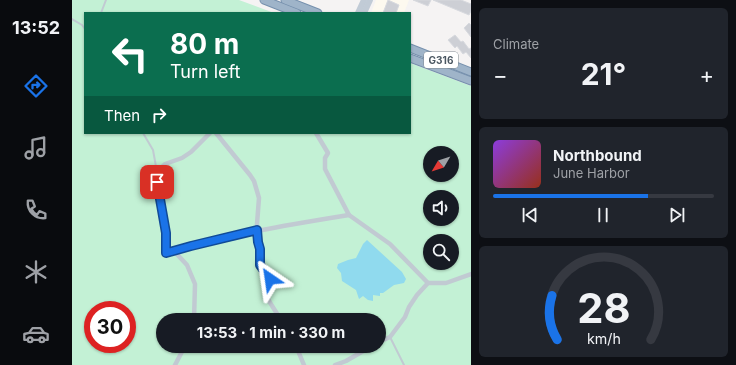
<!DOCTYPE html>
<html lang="en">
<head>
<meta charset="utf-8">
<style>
	:root { --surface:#171b24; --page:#20242c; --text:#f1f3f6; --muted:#9ea1a6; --line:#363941; --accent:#1a73e8 }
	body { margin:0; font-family:Inter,sans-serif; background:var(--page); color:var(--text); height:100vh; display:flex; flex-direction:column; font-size:15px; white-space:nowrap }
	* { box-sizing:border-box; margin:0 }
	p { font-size:13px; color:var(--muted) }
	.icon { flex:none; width:22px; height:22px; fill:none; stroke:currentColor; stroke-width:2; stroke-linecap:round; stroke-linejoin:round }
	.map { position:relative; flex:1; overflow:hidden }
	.drawer { display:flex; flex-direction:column; gap:8px; padding:8px; background:#0d0f14; width:265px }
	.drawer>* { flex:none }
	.top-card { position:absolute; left:12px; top:12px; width:327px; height:122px; border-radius:0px; box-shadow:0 1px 3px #0004; background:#0b6e4f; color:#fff; overflow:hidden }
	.needle { width:26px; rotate:231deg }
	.fabs { position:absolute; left:351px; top:146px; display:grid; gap:8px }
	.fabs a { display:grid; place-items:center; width:36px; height:36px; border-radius:50%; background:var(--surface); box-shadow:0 1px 3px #0004; font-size:20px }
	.speed { position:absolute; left:12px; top:301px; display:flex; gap:8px; font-size:20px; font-weight:700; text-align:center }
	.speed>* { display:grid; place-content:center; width:52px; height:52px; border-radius:50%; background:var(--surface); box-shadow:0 1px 3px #0004; line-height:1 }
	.speed .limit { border:6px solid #d22; background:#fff; color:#111 }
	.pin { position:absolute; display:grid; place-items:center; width:34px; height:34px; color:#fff; margin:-17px; border-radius:8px; box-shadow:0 2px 6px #0006 }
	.me { position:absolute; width:44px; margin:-22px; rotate:328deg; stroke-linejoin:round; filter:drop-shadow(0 0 3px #0008) }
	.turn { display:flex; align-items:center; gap:14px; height:84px; padding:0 20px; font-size:18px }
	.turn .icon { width:52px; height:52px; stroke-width:2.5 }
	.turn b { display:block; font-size:28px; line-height:34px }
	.then { display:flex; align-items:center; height:38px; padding:0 20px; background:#0003; gap:8px; font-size:15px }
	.big { font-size:30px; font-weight:700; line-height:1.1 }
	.drawer .tile { flex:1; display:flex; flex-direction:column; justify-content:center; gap:6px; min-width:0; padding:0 14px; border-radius:6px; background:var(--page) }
	.drawer .dial { align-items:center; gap:0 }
	.dial svg { height:104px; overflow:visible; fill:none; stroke:var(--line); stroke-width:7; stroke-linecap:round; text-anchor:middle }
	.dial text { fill:var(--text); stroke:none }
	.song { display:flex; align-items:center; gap:12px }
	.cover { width:48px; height:48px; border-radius:6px; background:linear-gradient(135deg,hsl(270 70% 55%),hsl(10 70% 35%)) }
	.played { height:4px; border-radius:2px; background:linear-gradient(90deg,var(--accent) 70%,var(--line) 70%) }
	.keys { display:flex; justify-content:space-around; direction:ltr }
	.heat { display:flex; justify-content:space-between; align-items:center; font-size:22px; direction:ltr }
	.trip { position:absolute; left:84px; top:313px; width:230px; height:40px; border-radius:20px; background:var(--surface); box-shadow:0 1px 3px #0004; font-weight:700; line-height:40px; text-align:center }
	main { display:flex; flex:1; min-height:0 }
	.dock { display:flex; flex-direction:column; width:72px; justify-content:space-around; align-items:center; background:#090b0e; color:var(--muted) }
	.dock .icon { width:28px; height:28px }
	.dock .current { color:var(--accent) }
	.dock b { font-size:18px; color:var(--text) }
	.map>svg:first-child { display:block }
</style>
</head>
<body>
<main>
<nav class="dock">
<b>13:52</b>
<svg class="icon current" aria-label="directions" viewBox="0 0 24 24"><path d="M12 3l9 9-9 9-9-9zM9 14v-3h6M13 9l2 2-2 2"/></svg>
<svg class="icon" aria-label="music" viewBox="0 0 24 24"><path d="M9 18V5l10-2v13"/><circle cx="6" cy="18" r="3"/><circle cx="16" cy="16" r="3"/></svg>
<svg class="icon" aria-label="phone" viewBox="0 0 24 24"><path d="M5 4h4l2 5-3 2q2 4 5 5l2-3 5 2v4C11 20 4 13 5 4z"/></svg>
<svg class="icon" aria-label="climate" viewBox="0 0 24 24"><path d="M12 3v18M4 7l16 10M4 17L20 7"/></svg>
<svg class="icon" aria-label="car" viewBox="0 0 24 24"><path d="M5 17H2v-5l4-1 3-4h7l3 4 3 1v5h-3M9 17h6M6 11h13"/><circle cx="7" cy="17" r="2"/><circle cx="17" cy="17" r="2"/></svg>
</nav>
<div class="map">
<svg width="399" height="365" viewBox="0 0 399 365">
	<rect width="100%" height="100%" fill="#f5f3f3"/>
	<!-- commercial -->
	<path fill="#fdf9ef" d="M304,0H337L332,13H299Z"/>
	<!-- green -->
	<path fill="#c3f1d5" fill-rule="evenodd" d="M0,0H167L202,13H13V133H338V63L399,86V365H0ZM358,153H380V175H358ZM358,197H380V219H358ZM358,241H380V263H358ZM21,310H55V344H21ZM91,320H307V346H91Z"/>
	<!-- water -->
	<path fill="#90daee" d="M295,240L330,272L334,279L332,283L322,285L311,293H308V296L301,295V301L296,300L291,296L287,299L284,290L270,281L269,273L265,268L266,264L276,260L284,258L291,244Z"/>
	<!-- building -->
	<g fill="#cdcfd5" stroke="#d7d9de">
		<path d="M316,0L327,5L324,13H311Z"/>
		<path d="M341,0H359L356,6Z"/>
		<path d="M361,0H389L399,4V11L397,15Z"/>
		<path d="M397,23L399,25V37L392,28Z"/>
		<path d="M383,35L389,42L391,41L397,49L399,48V58L394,52L391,54L385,46L383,48L376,40Z"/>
	</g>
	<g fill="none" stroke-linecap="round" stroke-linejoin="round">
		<!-- trunk casing -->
		<g stroke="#7690ad" stroke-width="9">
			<g id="trunk">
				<path d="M192,0L225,13"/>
				<path d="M213,0L246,13"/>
				<path d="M338,48L399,72"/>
				<path d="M338,58L399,81"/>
			</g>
		</g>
		<!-- service -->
		<g stroke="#c1cad2" stroke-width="2">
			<path d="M29,13L34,0"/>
			<path d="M0,19L10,25L13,29"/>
			<path d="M71,133L81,150L85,172V182L94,233V252"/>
			<path d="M318,337L332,365"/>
		</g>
		<!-- minor -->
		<g stroke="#c1cad2" stroke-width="4.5">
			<path d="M144,133L178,175L182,181L187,198L185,224L186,243L188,249V265L198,279L194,292L197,301L209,320"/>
			<path d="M244,133L256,153L253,158V169L277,215"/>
			<path d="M85,172L93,164L110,158L119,152L138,133"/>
			<path d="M102,251L115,265L123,284L122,320"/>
			<path d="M94,253C154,235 215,225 277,215L318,244L356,283"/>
			<path d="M307,342L318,337L333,317L337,307L345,295L356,283H374L399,274"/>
			<path d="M224,346L232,365"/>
			<path d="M103,365L113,346"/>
			<path d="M263,365L274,361L300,346"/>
		</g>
		<!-- secondary -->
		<g stroke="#c1cbd6" stroke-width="6">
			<path d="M286,13L292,0"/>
			<path d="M292,13L298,0"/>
		</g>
		<!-- trunk -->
		<use href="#trunk" stroke="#9fb4c9" stroke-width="7"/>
	</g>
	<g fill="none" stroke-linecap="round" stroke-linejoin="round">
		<!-- route casing -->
		<g stroke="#114b97" stroke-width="10">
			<path id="route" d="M85,182L94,233V253L119,246L185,230L186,242L188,249V265L198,279"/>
		</g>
		<!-- route -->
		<use href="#route" stroke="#1a73e8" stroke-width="7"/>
	</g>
	<g text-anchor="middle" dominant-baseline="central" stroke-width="4" stroke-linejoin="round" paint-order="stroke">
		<!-- shield labels -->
		<rect fill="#fff" stroke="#808990" stroke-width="1" x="352" y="52" width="34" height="16" rx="3"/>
		<g font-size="10" font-weight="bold" fill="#4a5661">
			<text x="369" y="60">G316</text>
		</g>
	</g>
</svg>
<div class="fabs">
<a><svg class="needle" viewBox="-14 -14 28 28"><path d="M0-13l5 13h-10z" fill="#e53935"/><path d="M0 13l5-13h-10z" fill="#9ea1a6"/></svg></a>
<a><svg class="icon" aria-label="sound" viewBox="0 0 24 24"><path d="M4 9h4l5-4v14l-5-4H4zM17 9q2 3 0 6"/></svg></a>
<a><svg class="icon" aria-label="search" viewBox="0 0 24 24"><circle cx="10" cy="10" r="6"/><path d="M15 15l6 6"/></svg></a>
</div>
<div class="speed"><div class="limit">30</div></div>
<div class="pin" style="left:85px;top:182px;background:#d93025"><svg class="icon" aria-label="arrive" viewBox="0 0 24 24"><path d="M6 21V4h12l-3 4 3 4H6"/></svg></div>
<svg class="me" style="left:198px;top:279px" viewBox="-20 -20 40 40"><path d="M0-17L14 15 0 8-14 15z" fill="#1a73e8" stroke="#fff" stroke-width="4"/></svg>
<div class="trip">13:53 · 1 min · 330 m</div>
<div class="top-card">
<div class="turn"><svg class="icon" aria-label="left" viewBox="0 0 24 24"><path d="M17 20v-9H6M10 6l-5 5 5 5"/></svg><div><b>80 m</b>Turn left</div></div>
<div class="then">Then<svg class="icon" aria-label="right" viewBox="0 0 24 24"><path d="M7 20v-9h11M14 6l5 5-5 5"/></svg></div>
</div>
</div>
<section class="drawer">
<div class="tile"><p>Climate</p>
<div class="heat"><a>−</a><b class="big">21°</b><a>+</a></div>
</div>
<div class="tile">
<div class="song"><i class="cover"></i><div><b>Northbound</b><p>June Harbor</p></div></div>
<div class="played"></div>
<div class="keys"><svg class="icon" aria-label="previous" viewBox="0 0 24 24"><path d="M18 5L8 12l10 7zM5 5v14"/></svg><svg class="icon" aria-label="pause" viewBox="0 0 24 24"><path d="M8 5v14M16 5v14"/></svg><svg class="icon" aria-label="next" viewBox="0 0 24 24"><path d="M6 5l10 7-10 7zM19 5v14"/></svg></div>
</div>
<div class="tile dial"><svg viewBox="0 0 100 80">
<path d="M14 69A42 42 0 1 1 86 69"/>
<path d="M14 69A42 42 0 0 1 10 35" stroke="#1a73e8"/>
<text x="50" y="56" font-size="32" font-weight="700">28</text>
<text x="50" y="72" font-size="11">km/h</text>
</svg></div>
</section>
</main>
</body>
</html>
